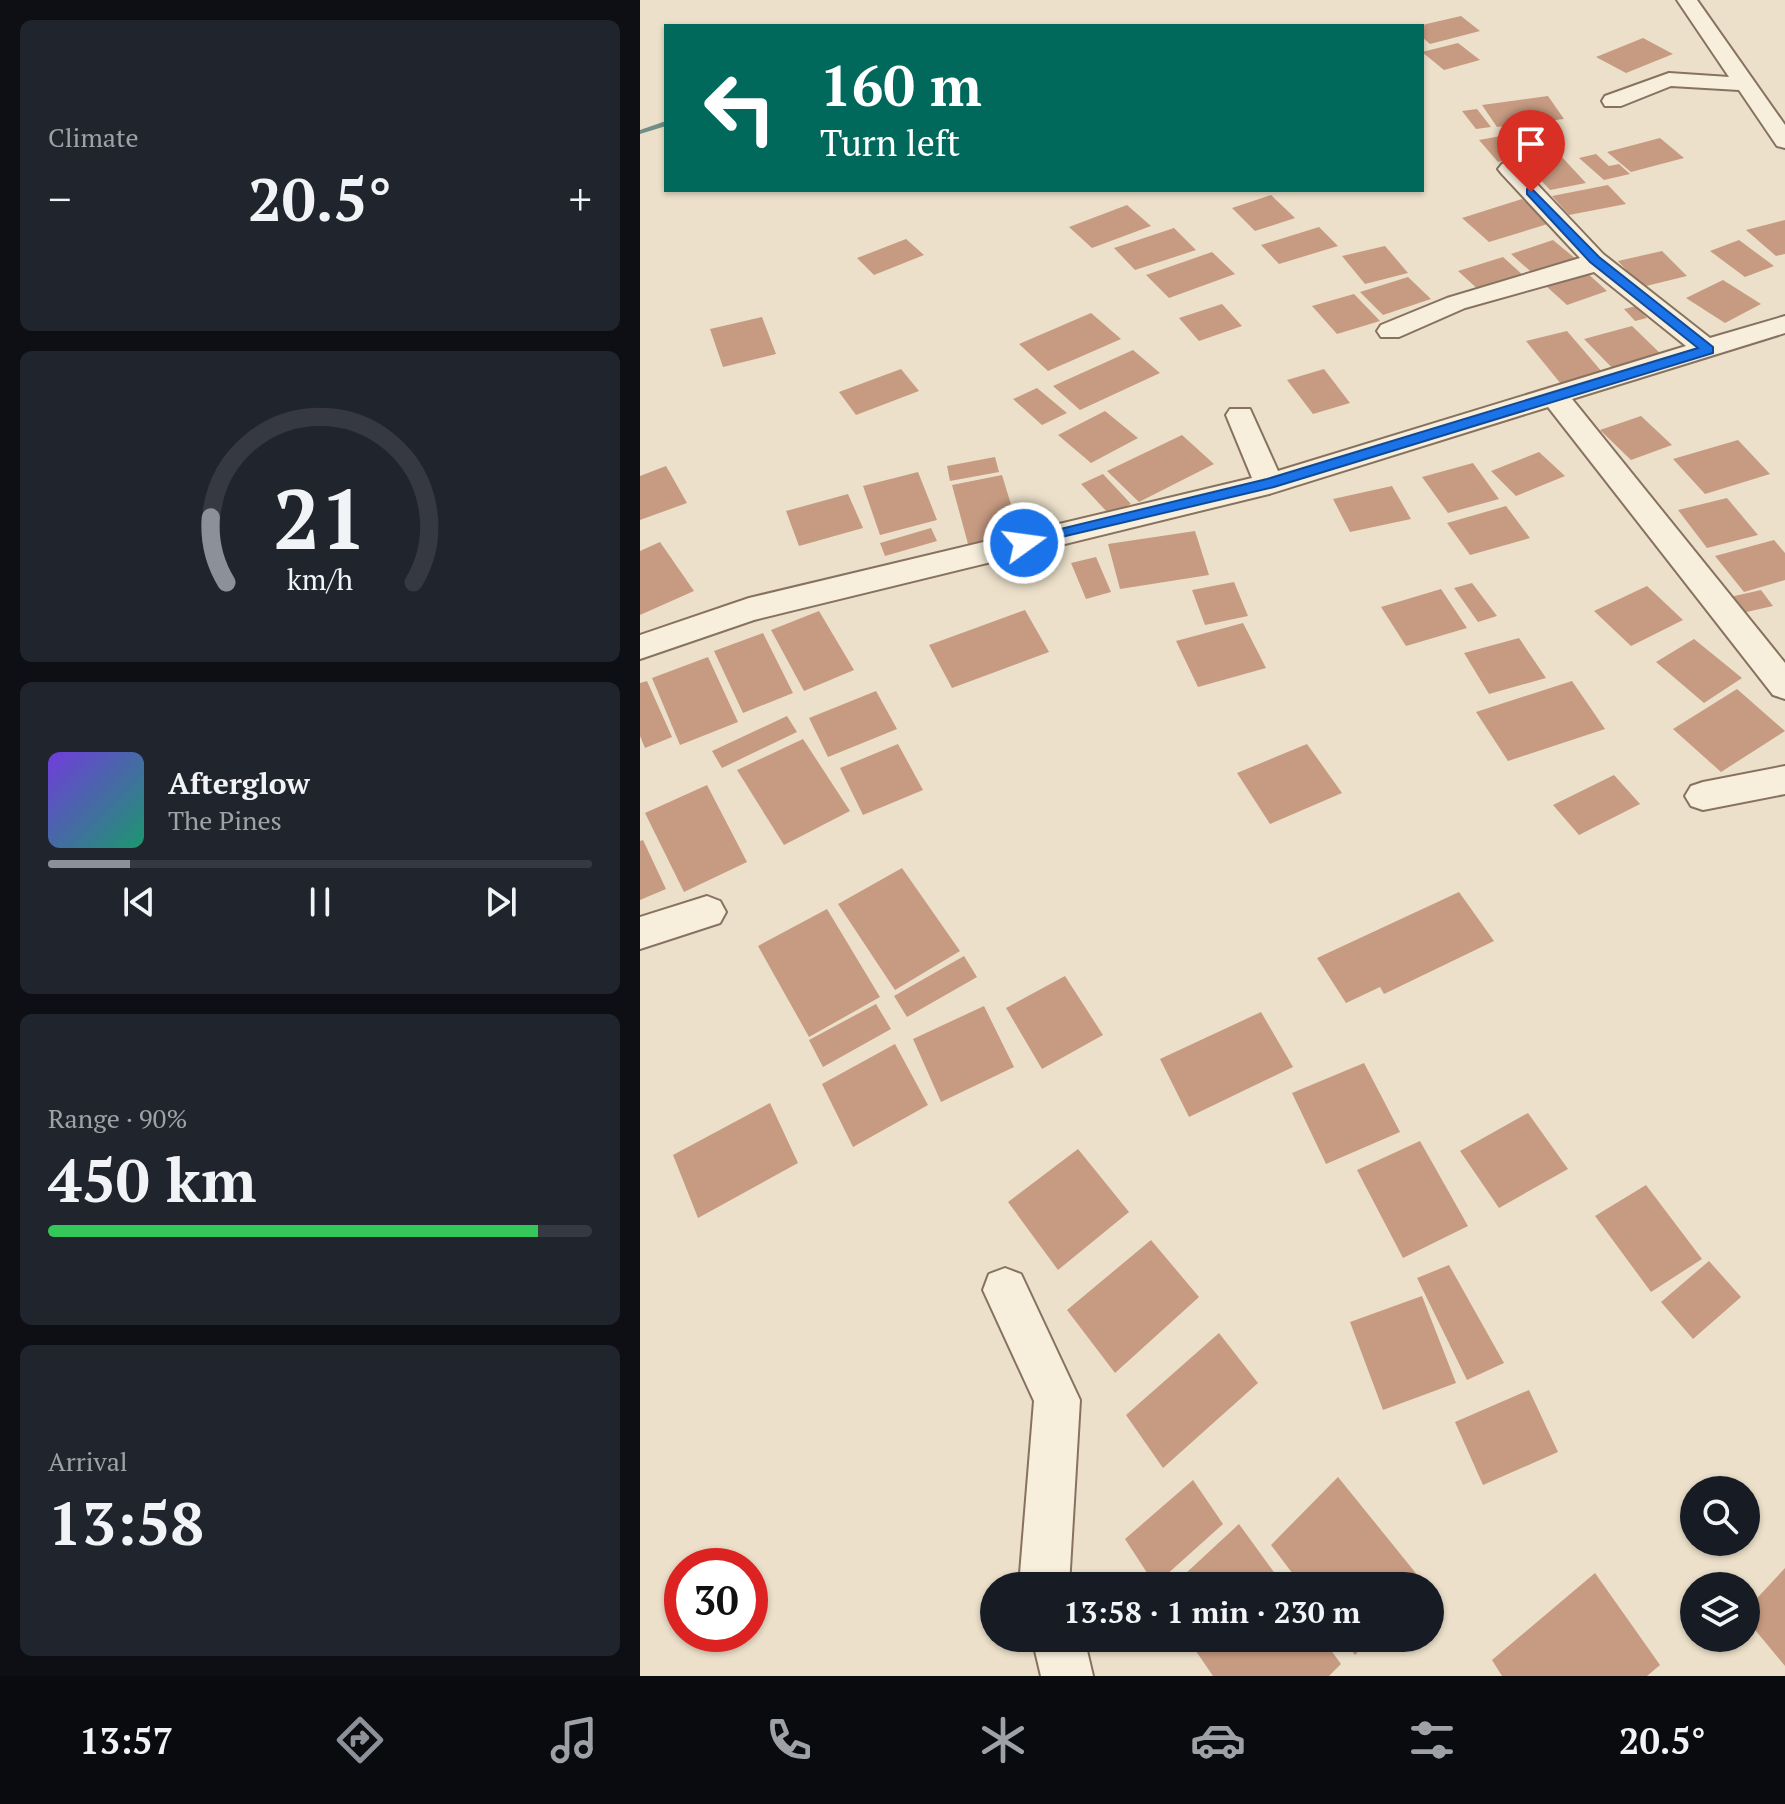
<!DOCTYPE html>
<html lang="en">
<head>
<meta charset="utf-8">
<style>
	:root { --surface:#171b24; --page:#20242c; --text:#f1f3f6; --muted:#9ea1a6; --line:#363941; --accent:#8c9099 }
	body { margin:0; font-family:"PT Serif",serif; background:var(--page); color:var(--text); height:100vh; display:flex; flex-direction:column; font-size:30px; white-space:nowrap }
	* { box-sizing:border-box; margin:0 }
	p { font-size:26px; color:var(--muted) }
	.icon { flex:none; width:44px; height:44px; fill:none; stroke:currentColor; stroke-width:2; stroke-linecap:round; stroke-linejoin:round }
	.map { position:relative; flex:1; overflow:hidden }
	.drawer { display:flex; flex-direction:column; gap:20px; padding:20px; background:#0d0f14; width:640px }
	.drawer>* { flex:none }
	.guide { position:absolute; left:24px; top:24px; width:760px; height:168px; border-radius:0px; box-shadow:0 2px 6px #0004; background:#00695c; color:#fff; overflow:hidden }
	.buttons { position:absolute; left:1040px; top:1476px; display:grid; gap:16px }
	.buttons a { display:grid; place-items:center; width:80px; height:80px; border-radius:50%; background:var(--surface); box-shadow:0 2px 6px #0004; font-size:40px }
	.speed { position:absolute; left:24px; top:1548px; display:flex; gap:16px; font-size:40px; font-weight:700; text-align:center }
	.speed>* { display:grid; place-content:center; width:104px; height:104px; border-radius:50%; background:var(--surface); box-shadow:0 2px 6px #0004; line-height:1 }
	.speed .limit { border:12px solid #d22; background:#fff; color:#111 }
	.pin { position:absolute; display:grid; place-items:center; width:68px; height:68px; color:#fff; margin:-82px -34px; border-radius:50% 50% 50% 0; rotate:-45deg; box-shadow:0 0 8px #0007 }
	.pin .icon { rotate:45deg }
	.me { position:absolute; width:88px; margin:-44px; rotate:76deg; stroke-linejoin:round; filter:drop-shadow(0 0 6px #0008) }
	.turn { display:flex; align-items:center; gap:28px; height:168px; padding:0 24px; font-size:36px }
	.turn .icon { width:104px; height:104px; stroke-width:2.5 }
	.turn b { display:block; font-size:56px; line-height:68px }
	.big { font-size:60px; font-weight:700; line-height:1.1 }
	.drawer .tile { flex:1; display:flex; flex-direction:column; justify-content:center; gap:12px; min-width:0; padding:0 28px; border-radius:12px; background:var(--page) }
	.drawer .dial { align-items:center; gap:0 }
	.dial svg { height:208px; overflow:visible; fill:none; stroke:var(--line); stroke-width:7; stroke-linecap:round; text-anchor:middle }
	.dial text { fill:var(--text); stroke:none }
	.song { display:flex; align-items:center; gap:24px }
	.cover { width:96px; height:96px; border-radius:12px; background:linear-gradient(135deg,hsl(260 70% 55%),hsl(160 70% 35%)) }
	.played { height:8px; border-radius:4px; background:linear-gradient(90deg,var(--accent) 15%,var(--line) 15%) }
	.keys { display:flex; justify-content:space-around; direction:ltr }
	.heat { display:flex; justify-content:space-between; align-items:center; font-size:44px; direction:ltr }
	.charge { height:12px; border-radius:6px; background:linear-gradient(90deg,#34c759 90%,var(--line) 0) }
	.trip { position:absolute; left:340px; top:1572px; width:464px; height:80px; border-radius:40px; background:var(--surface); box-shadow:0 2px 6px #0004; font-weight:700; line-height:80px; text-align:center }
	.tab-bar { display:flex; height:128px; justify-content:space-around; align-items:center; background:#090b0e; color:var(--muted) }
	.tab-bar .icon { width:56px; height:56px }
	.tab-bar .current { color:var(--accent) }
	.tab-bar b { font-size:36px; color:var(--text) }
	main { display:flex; flex:1; min-height:0 }
	.map>svg:first-child { display:block }
</style>
</head>
<body>
<main>
<section class="drawer">
<div class="tile"><p>Climate</p>
<div class="heat"><a>−</a><b class="big">20.5°</b><a>+</a></div>
</div>
<div class="tile dial"><svg viewBox="0 0 100 80">
<path d="M14 69A42 42 0 1 1 86 69"/>
<path d="M14 69A42 42 0 0 1 8 44" stroke="#8c9099"/>
<text x="50" y="56" font-size="32" font-weight="700">21</text>
<text x="50" y="72" font-size="11">km/h</text>
</svg></div>
<div class="tile">
<div class="song"><i class="cover"></i><div><b>Afterglow</b><p>The Pines</p></div></div>
<div class="played"></div>
<div class="keys"><svg class="icon" aria-label="previous" viewBox="0 0 24 24"><path d="M18 5L8 12l10 7zM5 5v14"/></svg><svg class="icon" aria-label="pause" viewBox="0 0 24 24"><path d="M8 5v14M16 5v14"/></svg><svg class="icon" aria-label="next" viewBox="0 0 24 24"><path d="M6 5l10 7-10 7zM19 5v14"/></svg></div>
</div>
<div class="tile"><p>Range · 90%</p><b class="big">450 km</b><div class="charge"></div></div>
<div class="tile"><p>Arrival</p><b class="big">13:58</b></div>
</section>
<div class="map">
<svg width="1145" height="1676" viewBox="0 0 1145 1676">
	<rect width="100%" height="100%" fill="#ece0ca"/>
	<g fill="none" stroke-linecap="round" stroke-linejoin="round">
		<!-- stream -->
		<path fill="#718f86" fill-rule="evenodd" d="M23,122H26V126L0,134V130Z"/>
	</g>
	<!-- building -->
	<g fill="#c79b82">
		<path d="M821,16L840,31L790,44L782,37V25Z"/>
		<path d="M1003,38L1033,54L986,73L956,57Z"/>
		<path d="M818,43L840,60L804,70L782,52Z"/>
		<path d="M908,96L924,119L857,127L842,105Z"/>
		<path d="M837,109L851,127L836,129L822,111Z"/>
		<path d="M872,134L891,156L858,162L839,140Z"/>
		<path d="M1020,138L1044,158L991,172L967,152Z"/>
		<path d="M956,154L969,166L979,164L990,174L964,180L939,158Z"/>
		<path d="M920,155L946,183L910,190L884,162Z"/>
		<path d="M968,185L986,204L929,215L912,196Z"/>
		<path d="M631,195L655,218L615,231L592,208Z"/>
		<path d="M882,199L911,223L849,242L822,218Z"/>
		<path d="M487,205L511,226L452,248L429,227Z"/>
		<path d="M1145,220V254L1136,256L1106,230Z"/>
		<path d="M679,227L698,246L639,264L621,245Z"/>
		<path d="M534,228L556,250L495,270L474,248Z"/>
		<path d="M266,239L284,255L234,275L217,258Z"/>
		<path d="M913,240L942,264L899,279L871,254Z"/>
		<path d="M1099,240L1134,266L1105,277L1070,251Z"/>
		<path d="M745,246L768,273L725,284L702,256Z"/>
		<path d="M1022,251L1047,276L1002,287L978,261Z"/>
		<path d="M572,252L595,274L529,298L506,275Z"/>
		<path d="M863,257L885,277L841,292L818,271Z"/>
		<path d="M946,272L967,291L927,305L906,286Z"/>
		<path d="M768,277L791,299L743,315L720,292Z"/>
		<path d="M1083,280L1121,304L1085,323L1046,298Z"/>
		<path d="M714,294L740,321L697,334L672,306Z"/>
		<path d="M582,304L602,326L559,341L539,318Z"/>
		<path d="M996,306L1007,318L995,321L984,309Z"/>
		<path d="M451,313L481,339L408,371L379,344Z"/>
		<path d="M122,317L136,354L83,367L70,329Z"/>
		<path d="M992,326L1024,357L984,380L944,339Z"/>
		<path d="M927,331L963,373L921,384L886,341Z"/>
		<path d="M493,350L520,373L440,410L413,386Z"/>
		<path d="M261,369L279,391L216,415L199,392Z"/>
		<path d="M684,369L710,403L673,414L647,380Z"/>
		<path d="M397,388L427,413L402,425L373,399Z"/>
		<path d="M465,411L498,438L451,463L418,435Z"/>
		<path d="M1001,416L1032,445L991,460L960,430Z"/>
		<path d="M542,435L574,464L499,502L467,471Z"/>
		<path d="M1098,440L1130,474L1065,494L1033,459Z"/>
		<path d="M899,452L925,476L876,496L851,471Z"/>
		<path d="M355,457L359,472L310,481L307,466Z"/>
		<path d="M833,463L859,499L808,513L782,477Z"/>
		<path d="M26,466L47,503L0,520V476Z"/>
		<path d="M278,472L297,520L240,535L223,486Z"/>
		<path d="M463,474L491,504L469,514L441,484Z"/>
		<path d="M362,475L380,534L328,544L312,485Z"/>
		<path d="M752,486L771,519L710,532L693,499Z"/>
		<path d="M208,494L223,528L159,546L146,511Z"/>
		<path d="M1087,498L1118,535L1067,548L1038,510Z"/>
		<path d="M866,506L890,538L830,555L807,523Z"/>
		<path d="M291,528L297,541L245,556L240,543Z"/>
		<path d="M555,531L569,575L480,589L468,544Z"/>
		<path d="M1134,540L1145,553V580L1104,592L1075,556Z"/>
		<path d="M20,542L54,591L0,615V551Z"/>
		<path d="M456,557L471,592L446,599L431,563Z"/>
		<path d="M594,582L608,616L565,625L552,590Z"/>
		<path d="M832,583L857,616L838,622L814,588Z"/>
		<path d="M1007,586L1043,620L991,646L954,611Z"/>
		<path d="M801,589L827,628L766,646L741,607Z"/>
		<path d="M1121,590L1133,606L1102,613L1090,597Z"/>
		<path d="M385,610L409,652L312,688L289,645Z"/>
		<path d="M179,611L214,670L164,691L131,630Z"/>
		<path d="M603,623L626,668L558,687L536,641Z"/>
		<path d="M123,633L153,693L103,713L74,651Z"/>
		<path d="M879,638L906,678L849,694L824,653Z"/>
		<path d="M1054,639L1102,678L1064,703L1016,662Z"/>
		<path d="M68,657L98,722L40,745L12,678Z"/>
		<path d="M7,681L32,737L5,748L0,736V683Z"/>
		<path d="M932,681L965,729L868,761L836,712Z"/>
		<path d="M1097,689L1145,731L1081,772L1033,729Z"/>
		<path d="M236,691L257,729L188,757L169,718Z"/>
		<path d="M147,716L157,732L82,768L72,751Z"/>
		<path d="M163,739L210,811L144,845L97,770Z"/>
		<path d="M258,744L283,790L223,815L200,768Z"/>
		<path d="M667,744L702,793L630,824L597,773Z"/>
		<path d="M974,775L1000,804L939,835L913,805Z"/>
		<path d="M67,785L107,862L44,892L5,813Z"/>
		<path d="M3,840L26,889L0,900V841Z"/>
		<path d="M262,868L320,951L255,990L198,904Z"/>
		<path d="M819,892L854,941L744,994L740,987L706,1003L677,958Z"/>
		<path d="M187,909L240,997L169,1037L118,946Z"/>
		<path d="M324,956L337,977L267,1017L254,996Z"/>
		<path d="M425,976L463,1035L402,1069L366,1008Z"/>
		<path d="M236,1004L251,1029L183,1067L169,1040Z"/>
		<path d="M344,1006L374,1067L301,1102L273,1039Z"/>
		<path d="M621,1012L653,1067L549,1117L520,1059Z"/>
		<path d="M255,1044L288,1105L213,1147L182,1084Z"/>
		<path d="M724,1063L760,1132L686,1164L652,1093Z"/>
		<path d="M130,1103L158,1163L58,1218L33,1155Z"/>
		<path d="M888,1113L928,1169L859,1208L820,1151Z"/>
		<path d="M780,1141L828,1226L763,1258L717,1170Z"/>
		<path d="M438,1149L489,1212L418,1270L368,1202Z"/>
		<path d="M1006,1185L1062,1259L1011,1292L955,1216Z"/>
		<path d="M511,1240L559,1297L475,1373L427,1310Z"/>
		<path d="M1069,1261L1101,1297L1053,1339L1021,1302Z"/>
		<path d="M809,1265L864,1363L827,1380L777,1278Z"/>
		<path d="M782,1296L816,1383L743,1410L710,1322Z"/>
		<path d="M579,1333L618,1383L523,1468L486,1415Z"/>
		<path d="M889,1390L918,1452L843,1485L815,1422Z"/>
		<path d="M698,1477L783,1582L779,1586H662L631,1545Z"/>
		<path d="M553,1480L583,1524L515,1585L485,1539Z"/>
		<path d="M599,1524L644,1586H532Z"/>
		<path d="M1145,1568V1666L1106,1619V1610Z"/>
		<path d="M955,1573L1020,1665L1007,1676H862L852,1660Z"/>
		<path d="M547,1638H682L701,1664L689,1676H573Z"/>
		<path d="M702,1638H730L715,1655Z"/>
	</g>
	<g fill="none" stroke-linecap="round" stroke-linejoin="round">
		<!-- minor casing -->
		<g stroke="#87725f" stroke-width="4">
			<g id="minor">
				<path d="M1037,0H1057L1145,125V148L1137,146L1099,90L1031,86L981,106H965L962,101L965,96L1029,73L1089,77Z"/>
				<path d="M870,162L878,164L963,254L1070,338L1145,316V333L932,399L1145,663V699L1133,695L908,407L629,494L114,620L0,659V635L109,598L612,478L586,415L590,409H610L638,471L1046,346L954,272L825,308L759,337H741L737,331L741,325L807,298L940,258L862,174L858,169L862,164Z"/>
				<path d="M1145,766V794L1063,810L1051,806L1045,796L1051,786L1063,782Z"/>
				<path d="M67,896L80,901L86,912L80,923L0,949V917Z"/>
				<path d="M365,1268L381,1274L440,1400L429,1586H379L394,1401L343,1290L349,1274Z"/>
				<path d="M392,1638H444L453,1676H401Z"/>
			</g>
		</g>
		<!-- minor -->
		<use href="#minor" fill="#f7eedc" fill-rule="evenodd"/>
	</g>
	<!-- route -->
	<path fill="#1a73e8" stroke="#114b97" stroke-width="2" d="M891,188L959,257L1073,347V353L634,487L379,547V539L627,479L1058,348L950,262L887,194V189Z"/>
</svg>
<div class="buttons">
<a><svg class="icon" aria-label="search" viewBox="0 0 24 24"><circle cx="10" cy="10" r="6"/><path d="M15 15l6 6"/></svg></a>
<a><svg class="icon" aria-label="layers" viewBox="0 0 24 24"><path d="M12 4l9 5-9 5-9-5zM3 14l9 5 9-5"/></svg></a>
</div>
<div class="speed"><div class="limit">30</div></div>
<div class="pin" style="left:891px;top:192px;background:#d93025"><svg class="icon" aria-label="arrive" viewBox="0 0 24 24"><path d="M6 21V4h12l-3 4 3 4H6"/></svg></div>
<svg class="me" style="left:384px;top:543px" viewBox="-20 -20 40 40"><circle r="17" fill="#1a73e8" stroke="#fff" stroke-width="3"/><path d="M0-11L8 9 0 5-8 9z" fill="#fff"/></svg>
<div class="trip">13:58 · 1 min · 230 m</div>
<div class="guide">
<div class="turn"><svg class="icon" aria-label="left" viewBox="0 0 24 24"><path d="M17 20v-9H6M10 6l-5 5 5 5"/></svg><div><b>160 m</b>Turn left</div></div>
</div>
</div>
</main>
<nav class="tab-bar">
<b>13:57</b>
<svg class="icon current" aria-label="directions" viewBox="0 0 24 24"><path d="M12 3l9 9-9 9-9-9zM9 14v-3h6M13 9l2 2-2 2"/></svg>
<svg class="icon" aria-label="music" viewBox="0 0 24 24"><path d="M9 18V5l10-2v13"/><circle cx="6" cy="18" r="3"/><circle cx="16" cy="16" r="3"/></svg>
<svg class="icon" aria-label="phone" viewBox="0 0 24 24"><path d="M5 4h4l2 5-3 2q2 4 5 5l2-3 5 2v4C11 20 4 13 5 4z"/></svg>
<svg class="icon" aria-label="climate" viewBox="0 0 24 24"><path d="M12 3v18M4 7l16 10M4 17L20 7"/></svg>
<svg class="icon" aria-label="car" viewBox="0 0 24 24"><path d="M5 17H2v-5l4-1 3-4h7l3 4 3 1v5h-3M9 17h6M6 11h13"/><circle cx="7" cy="17" r="2"/><circle cx="17" cy="17" r="2"/></svg>
<svg class="icon" aria-label="filters" viewBox="0 0 24 24"><path d="M4 7h16M4 17h16"/><circle cx="9" cy="7" r="2"/><circle cx="15" cy="17" r="2"/></svg>
<b>20.5°</b>
</nav>
</body>
</html>
